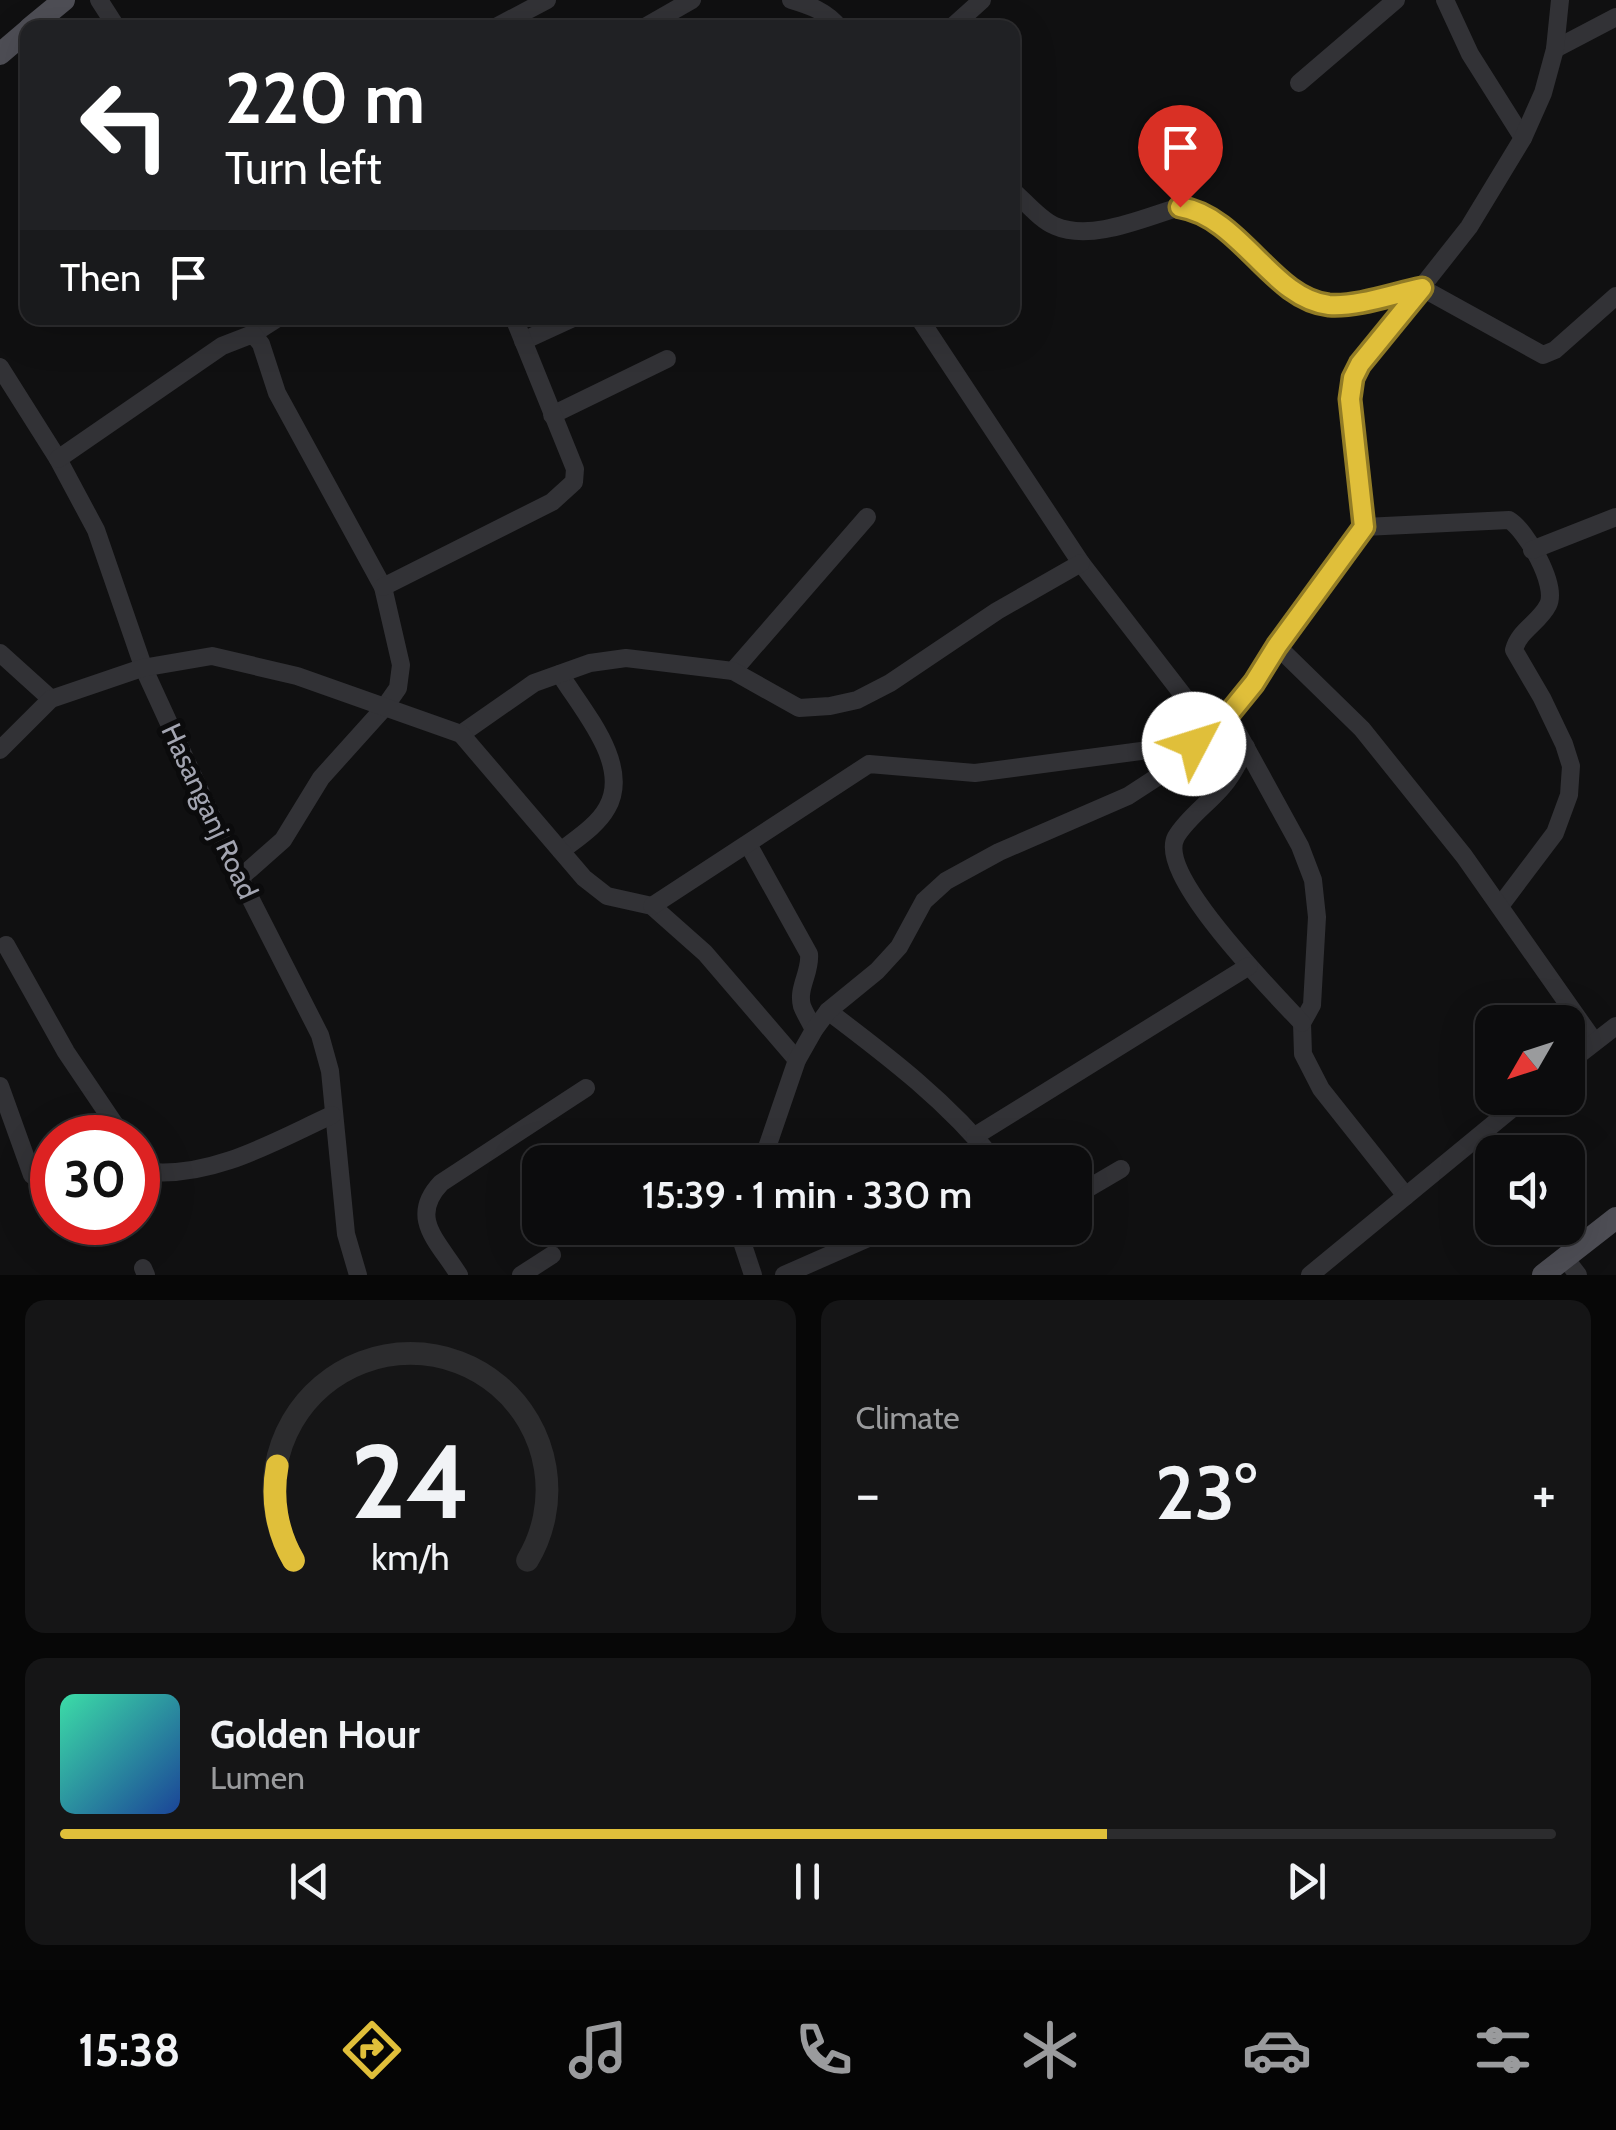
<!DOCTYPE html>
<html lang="en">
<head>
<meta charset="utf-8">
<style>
	:root { --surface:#0c0c0d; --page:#151516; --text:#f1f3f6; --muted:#9a9b9d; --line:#2c2c2e; --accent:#e0bf3a }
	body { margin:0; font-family:Cabin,sans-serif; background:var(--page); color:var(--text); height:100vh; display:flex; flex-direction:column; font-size:38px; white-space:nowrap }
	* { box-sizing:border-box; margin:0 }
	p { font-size:32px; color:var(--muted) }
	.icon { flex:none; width:55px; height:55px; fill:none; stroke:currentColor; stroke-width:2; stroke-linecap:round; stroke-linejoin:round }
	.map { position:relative; height:1275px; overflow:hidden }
	.panel { display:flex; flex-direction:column; gap:25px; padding:25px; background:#070707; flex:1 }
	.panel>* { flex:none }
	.hud { position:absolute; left:20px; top:20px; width:1000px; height:305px; border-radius:20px; box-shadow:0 10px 40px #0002,0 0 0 2px var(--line); background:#202124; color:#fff; overflow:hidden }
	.needle { width:65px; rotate:231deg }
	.tools { position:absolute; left:1475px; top:1005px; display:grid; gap:20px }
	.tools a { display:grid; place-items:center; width:110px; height:110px; border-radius:20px; background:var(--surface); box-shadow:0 10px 40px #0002,0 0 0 2px var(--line); font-size:50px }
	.speed { position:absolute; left:30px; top:1115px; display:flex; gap:20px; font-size:50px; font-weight:700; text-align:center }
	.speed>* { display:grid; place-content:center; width:130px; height:130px; border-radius:50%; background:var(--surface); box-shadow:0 10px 40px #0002,0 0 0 2px var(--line); line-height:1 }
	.speed .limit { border:15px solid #d22; background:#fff; color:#111 }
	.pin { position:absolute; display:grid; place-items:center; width:85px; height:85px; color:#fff; margin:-102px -42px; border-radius:50% 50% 50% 0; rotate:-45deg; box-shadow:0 0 10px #0007 }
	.pin .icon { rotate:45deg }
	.me { position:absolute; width:110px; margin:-55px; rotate:50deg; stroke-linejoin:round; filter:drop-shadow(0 0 8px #0008) }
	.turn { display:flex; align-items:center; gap:35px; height:210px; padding:0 40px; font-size:45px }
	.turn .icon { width:130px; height:130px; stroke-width:2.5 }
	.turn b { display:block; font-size:70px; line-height:85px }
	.then { display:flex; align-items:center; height:95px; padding:0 40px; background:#0003; gap:20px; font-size:38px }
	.big { font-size:75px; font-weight:600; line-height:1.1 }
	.panel .widget { flex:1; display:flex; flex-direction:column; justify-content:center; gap:15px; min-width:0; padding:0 35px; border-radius:20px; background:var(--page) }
	.panel .dial { align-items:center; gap:0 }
	.dial svg { height:260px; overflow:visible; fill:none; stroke:var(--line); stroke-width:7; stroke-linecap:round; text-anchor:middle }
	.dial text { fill:var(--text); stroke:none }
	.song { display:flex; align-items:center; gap:30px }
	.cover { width:120px; height:120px; border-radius:15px; background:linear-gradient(135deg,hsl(160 70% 55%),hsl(220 70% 35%)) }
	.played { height:10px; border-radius:5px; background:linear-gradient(90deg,var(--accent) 70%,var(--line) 70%) }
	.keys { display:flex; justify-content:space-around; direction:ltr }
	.heat { display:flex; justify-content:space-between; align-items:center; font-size:55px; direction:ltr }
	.panel .tiles { flex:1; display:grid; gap:25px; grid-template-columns:1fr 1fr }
	.widget:last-child { grid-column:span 2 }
	.trip { position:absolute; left:522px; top:1145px; width:570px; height:100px; border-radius:20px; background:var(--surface); box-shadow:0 10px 40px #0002,0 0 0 2px var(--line); font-weight:600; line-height:100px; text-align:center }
	.tabs { display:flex; height:160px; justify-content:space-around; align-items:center; background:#050505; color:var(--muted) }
	.tabs .icon { width:70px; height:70px }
	.tabs .current { color:var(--accent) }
	.tabs b { font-size:45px; color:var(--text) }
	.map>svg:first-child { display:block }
</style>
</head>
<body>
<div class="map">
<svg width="1616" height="1275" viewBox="0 0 1616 1275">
	<rect width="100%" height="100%" fill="#101011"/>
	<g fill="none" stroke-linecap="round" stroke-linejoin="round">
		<!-- minor -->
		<g stroke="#323236" stroke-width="18">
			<path d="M99,0L117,28"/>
			<path d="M791,0C811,6 826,11 840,28"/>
			<path d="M1445,0L1470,54L1523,138"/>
			<path d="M494,28L547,0"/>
			<path d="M643,28L692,0"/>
			<path d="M951,28L982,0"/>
			<path d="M1555,49L1616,17"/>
			<path d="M1299,83L1396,0"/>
			<path d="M1012,190C1025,201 1040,220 1055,226C1092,242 1145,217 1180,207L1206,215L1244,243L1290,288L1308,298L1326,305L1343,304L1422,288L1543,355L1555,350L1616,296"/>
			<path d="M27,219H28"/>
			<path d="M919,318L1081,563L1210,730"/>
			<path d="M253,334L278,318"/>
			<path d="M523,341L573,318"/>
			<path d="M0,367L58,459L96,530L144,669L240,878L320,1035L330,1071L346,1234L358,1275"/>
			<path d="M552,415L667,359"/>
			<path d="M58,459L222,346L253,334L261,344L277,393L383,587L401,665L398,688L384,708L321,778L283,840L240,878"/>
			<path d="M1364,527L1509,520C1526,530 1558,585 1548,605C1539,623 1519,630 1514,650L1542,698L1564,744L1571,766L1569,795L1555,833L1500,906"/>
			<path d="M1532,550L1616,517"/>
			<path d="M383,587L552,502L574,482L575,469L514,318"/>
			<path d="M1277,646L1362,729L1464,856L1594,1041"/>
			<path d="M0,653L51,699"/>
			<path d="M733,671L867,517"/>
			<path d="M560,674C582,710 632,765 607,808C597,826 576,839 561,851"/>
			<path d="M1228,715L1300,846L1313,880L1317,917L1312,1005L1302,1023L1303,1054L1321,1089L1406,1196"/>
			<path d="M461,734L534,683L590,663L626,658L733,671L799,708L830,706L857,700L890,683L997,611L1081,563"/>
			<path d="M1246,747C1240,760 1233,775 1223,786C1209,803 1187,818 1176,837C1156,875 1276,995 1302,1023"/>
			<path d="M0,750L51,699L142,668L212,656L297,676L461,734L584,878L607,896L652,906L705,953L797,1060"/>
			<path d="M748,844L809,954C811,972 797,988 802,1006C805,1014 811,1023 814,1030"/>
			<path d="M652,906L869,764L975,773L1194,744"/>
			<path d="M6,945L66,1052L124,1138"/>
			<path d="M828,1011C889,1057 948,1102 996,1162"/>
			<path d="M1568,1063L1616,1026"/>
			<path d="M0,1086L32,1175"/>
			<path d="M975,1136L1249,966"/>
			<path d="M138,1157L151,1172C215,1177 275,1141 332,1115"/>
			<path d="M762,1162L797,1060L814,1030L828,1011L877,971L899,947L924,901L946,881L999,852L1128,796L1168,770L1194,744L1228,715L1355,543L1364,527L1349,399L1360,365L1469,227L1523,138L1543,93L1555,49L1560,0"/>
			<path d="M1075,1196L1121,1169"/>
			<path d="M743,1228L741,1239L753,1275"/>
			<path d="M1565,1258L1578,1275"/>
			<path d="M143,1268L146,1275"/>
			<path d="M459,1275C438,1241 408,1218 441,1183L586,1088"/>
			<path d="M521,1275L552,1255"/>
			<path d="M784,1275L891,1228"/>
			<path d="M1310,1275L1525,1098"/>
		</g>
		<!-- major -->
		<g stroke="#4e4e55" stroke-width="22">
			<path d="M30,28L64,0"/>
			<path d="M0,54L28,30"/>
			<path d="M1543,1275L1616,1218"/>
		</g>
	</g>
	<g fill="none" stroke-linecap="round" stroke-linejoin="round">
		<!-- route casing -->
		<g stroke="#927c26" stroke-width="25">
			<path id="route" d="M1180,207C1241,217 1272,299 1329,305C1358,307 1393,294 1422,288L1360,364L1353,378L1350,399L1364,527L1277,646L1254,683L1228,715L1194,744"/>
		</g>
		<!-- route -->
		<use href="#route" stroke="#e0bf3a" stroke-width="18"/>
	</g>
	<g text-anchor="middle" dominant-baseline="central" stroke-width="10" stroke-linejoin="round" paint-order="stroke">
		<!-- street labels -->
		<g font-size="28" fill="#a3a5b1" stroke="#0b0b0c">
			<text transform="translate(210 811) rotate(65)">Hasanganj Road</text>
		</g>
	</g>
</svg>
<div class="tools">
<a><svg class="needle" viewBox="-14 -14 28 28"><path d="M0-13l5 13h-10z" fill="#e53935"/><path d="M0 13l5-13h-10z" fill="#9a9b9d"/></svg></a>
<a><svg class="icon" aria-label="sound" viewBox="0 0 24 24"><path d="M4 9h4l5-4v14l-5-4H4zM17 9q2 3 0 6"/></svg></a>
</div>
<div class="speed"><div class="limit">30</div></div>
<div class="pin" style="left:1180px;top:207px;background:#d93025"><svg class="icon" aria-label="arrive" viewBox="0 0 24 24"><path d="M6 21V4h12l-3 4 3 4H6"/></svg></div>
<svg class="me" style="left:1194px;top:744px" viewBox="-20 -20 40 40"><circle r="19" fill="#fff"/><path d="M0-13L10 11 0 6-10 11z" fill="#e0bf3a"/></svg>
<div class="trip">15:39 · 1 min · 330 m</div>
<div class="hud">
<div class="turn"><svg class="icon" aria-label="left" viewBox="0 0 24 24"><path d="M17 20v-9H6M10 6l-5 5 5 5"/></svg><div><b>220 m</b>Turn left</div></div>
<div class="then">Then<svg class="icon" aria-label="arrive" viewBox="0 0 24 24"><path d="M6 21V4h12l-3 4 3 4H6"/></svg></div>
</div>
</div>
<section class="panel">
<div class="tiles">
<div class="widget dial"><svg viewBox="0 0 100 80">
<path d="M14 69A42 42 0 1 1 86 69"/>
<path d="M14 69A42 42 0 0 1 9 40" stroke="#e0bf3a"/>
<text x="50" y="56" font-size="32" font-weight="700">24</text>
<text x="50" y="72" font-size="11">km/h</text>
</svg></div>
<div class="widget"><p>Climate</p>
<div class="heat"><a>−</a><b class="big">23°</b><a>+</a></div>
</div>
<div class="widget">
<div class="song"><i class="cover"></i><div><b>Golden Hour</b><p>Lumen</p></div></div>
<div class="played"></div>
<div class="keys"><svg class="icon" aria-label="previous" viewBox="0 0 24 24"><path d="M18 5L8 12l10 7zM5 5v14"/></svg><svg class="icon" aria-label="pause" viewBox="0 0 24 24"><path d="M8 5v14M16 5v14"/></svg><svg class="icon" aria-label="next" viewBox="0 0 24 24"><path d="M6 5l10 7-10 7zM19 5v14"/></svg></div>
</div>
</div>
</section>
<nav class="tabs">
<b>15:38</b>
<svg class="icon current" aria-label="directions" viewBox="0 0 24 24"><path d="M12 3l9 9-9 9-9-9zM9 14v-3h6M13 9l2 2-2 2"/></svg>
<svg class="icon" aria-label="music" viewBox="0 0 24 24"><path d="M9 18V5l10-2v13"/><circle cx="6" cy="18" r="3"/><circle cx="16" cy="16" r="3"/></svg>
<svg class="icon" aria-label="phone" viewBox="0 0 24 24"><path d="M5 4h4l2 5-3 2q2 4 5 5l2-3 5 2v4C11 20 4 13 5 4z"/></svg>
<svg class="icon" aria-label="climate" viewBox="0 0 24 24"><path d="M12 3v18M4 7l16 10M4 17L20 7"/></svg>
<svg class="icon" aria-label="car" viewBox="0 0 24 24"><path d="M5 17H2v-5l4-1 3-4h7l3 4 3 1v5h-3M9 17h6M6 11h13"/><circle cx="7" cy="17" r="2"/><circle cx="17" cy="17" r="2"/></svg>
<svg class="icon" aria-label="filters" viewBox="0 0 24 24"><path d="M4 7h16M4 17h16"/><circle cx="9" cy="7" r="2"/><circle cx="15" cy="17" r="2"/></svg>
</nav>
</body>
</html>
